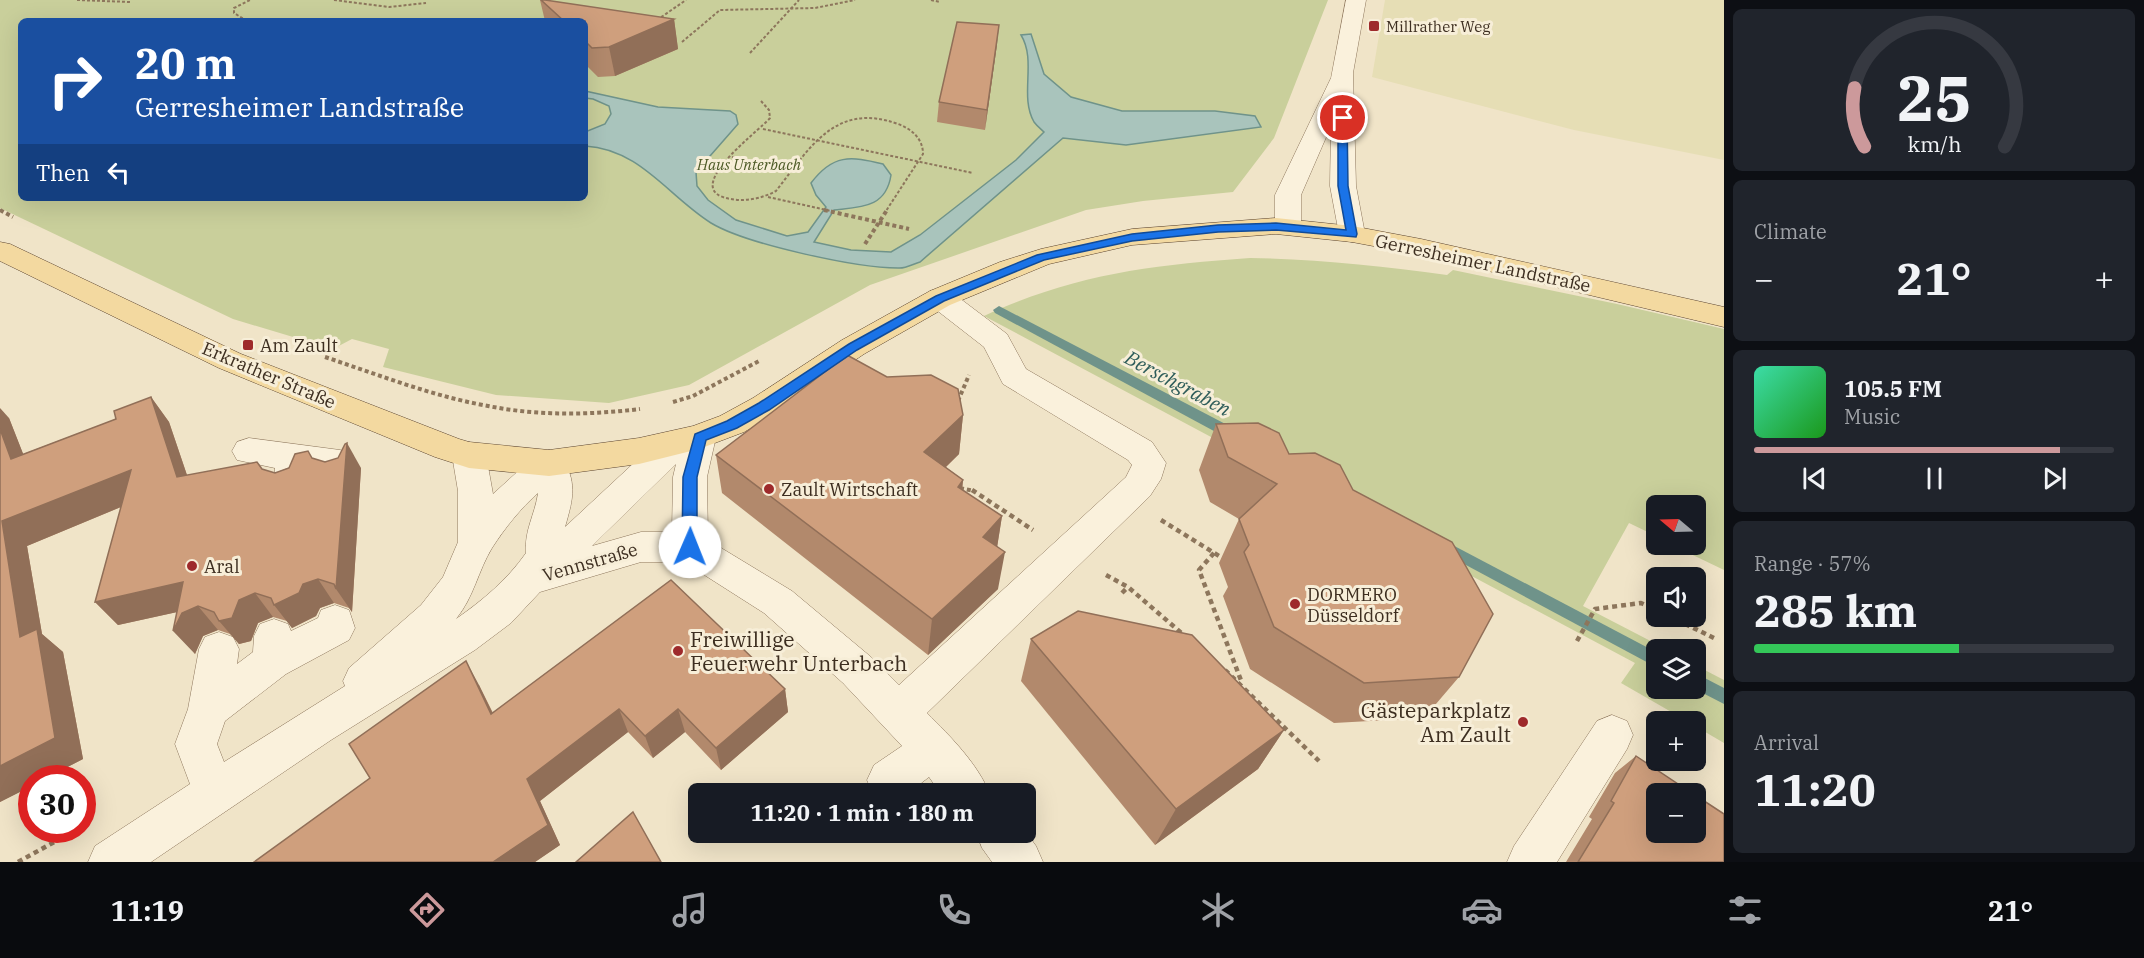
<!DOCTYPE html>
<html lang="en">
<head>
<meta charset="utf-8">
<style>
	:root { --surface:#171b24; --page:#20242c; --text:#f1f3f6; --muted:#9ea1a6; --line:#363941; --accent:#cc999b }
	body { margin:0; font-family:"IBM Plex Serif",serif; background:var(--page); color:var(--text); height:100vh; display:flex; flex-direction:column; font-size:22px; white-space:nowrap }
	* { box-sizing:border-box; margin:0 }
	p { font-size:20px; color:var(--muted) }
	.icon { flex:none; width:33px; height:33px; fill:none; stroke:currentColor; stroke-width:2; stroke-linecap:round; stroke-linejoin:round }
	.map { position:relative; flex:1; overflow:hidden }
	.drawer { display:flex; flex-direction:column; gap:9px; padding:9px; background:#0d0f14; width:420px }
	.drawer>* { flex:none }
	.hud { position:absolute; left:18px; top:18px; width:570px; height:183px; border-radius:9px; box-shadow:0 6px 24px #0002; background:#1a4fa0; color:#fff; overflow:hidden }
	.needle { width:39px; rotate:289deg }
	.tools { position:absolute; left:1646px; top:495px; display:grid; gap:12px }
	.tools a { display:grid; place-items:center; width:60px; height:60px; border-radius:9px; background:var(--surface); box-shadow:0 6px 24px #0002; font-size:30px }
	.speed { position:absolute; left:18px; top:765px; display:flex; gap:12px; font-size:30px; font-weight:700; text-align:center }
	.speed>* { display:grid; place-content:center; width:78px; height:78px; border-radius:50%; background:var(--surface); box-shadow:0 6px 24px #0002; line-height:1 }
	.speed .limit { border:9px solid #d22; background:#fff; color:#111 }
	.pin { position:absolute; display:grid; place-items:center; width:51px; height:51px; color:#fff; margin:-26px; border:3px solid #fff; border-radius:50%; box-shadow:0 2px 6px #0007 }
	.me { position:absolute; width:66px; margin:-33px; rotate:1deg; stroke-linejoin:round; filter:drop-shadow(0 0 4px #0008) }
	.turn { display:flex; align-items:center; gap:21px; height:126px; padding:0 18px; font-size:27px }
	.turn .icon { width:78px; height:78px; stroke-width:2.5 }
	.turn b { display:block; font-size:42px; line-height:51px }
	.then { display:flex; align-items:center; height:57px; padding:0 18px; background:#0003; gap:12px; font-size:22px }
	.big { font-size:45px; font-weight:700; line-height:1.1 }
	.drawer .widget { flex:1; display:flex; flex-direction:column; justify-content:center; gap:9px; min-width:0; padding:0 21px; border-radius:9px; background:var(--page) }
	.drawer .dial { align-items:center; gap:0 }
	.dial svg { height:156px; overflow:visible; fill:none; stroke:var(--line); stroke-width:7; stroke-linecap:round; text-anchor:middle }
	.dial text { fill:var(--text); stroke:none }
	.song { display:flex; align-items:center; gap:18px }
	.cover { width:72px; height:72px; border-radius:9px; background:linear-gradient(135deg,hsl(160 70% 55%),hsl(120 70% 35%)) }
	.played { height:6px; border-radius:3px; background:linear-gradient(90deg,var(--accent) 85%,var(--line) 85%) }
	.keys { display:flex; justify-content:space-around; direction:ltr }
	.heat { display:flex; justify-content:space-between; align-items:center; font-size:33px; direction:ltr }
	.charge { height:9px; border-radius:4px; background:linear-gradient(90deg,#34c759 57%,var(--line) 0) }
	.trip { position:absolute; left:688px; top:783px; width:348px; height:60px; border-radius:9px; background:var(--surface); box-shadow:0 6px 24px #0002; font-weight:700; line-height:60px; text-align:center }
	.tabs { display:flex; height:96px; justify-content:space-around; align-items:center; background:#090b0e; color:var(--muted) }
	.tabs .icon { width:42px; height:42px }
	.tabs .current { color:var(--accent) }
	.tabs b { font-size:27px; color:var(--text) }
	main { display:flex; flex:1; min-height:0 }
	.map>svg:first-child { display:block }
</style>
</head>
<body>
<main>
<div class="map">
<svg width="1724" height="862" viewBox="0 0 1724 862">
	<rect width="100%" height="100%" fill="#f0e4c8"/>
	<!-- farmland -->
	<path fill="#e6deb5" d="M1385,0H1724V160L1574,130L1372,77Z"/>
	<!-- green -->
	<g fill="#c9cf9b" fill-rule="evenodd">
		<path d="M0,0H1328L1274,138L1233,192L1143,201L1086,210L870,285L689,385L609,403L496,395L383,367L389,349L352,339L333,349L233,319L0,208ZM21,21H585V198H21Z"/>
		<path d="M1250,258C1316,259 1381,266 1447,275L1453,270L1617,304L1724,329V570L1672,545L1695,544V506H1656V536L1629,523L1583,606L1666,649L1656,650V688H1695V665L1724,680V743L1695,726V722L1687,721L1621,683L1635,663L984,316C1075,274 1151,265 1250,258Z"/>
	</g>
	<!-- water -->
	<path fill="#a9c4bc" stroke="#6f938a" stroke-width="1.5" d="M1031,34L1044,74L1071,97L1122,111H1215L1255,116L1261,127L1126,145L1063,138L920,262C913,264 905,269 898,268C856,268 746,244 711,223C668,196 640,149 585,146V132L605,124L611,114L609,106L593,99L585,98V91L658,107L730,111L736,115L738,124L696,172L697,186L708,200L736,220L787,236L808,232L826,207L816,195L811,183C833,154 850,156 883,164L891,175C886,208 861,207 834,210L814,242L851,250L891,252L920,235L1016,160L1044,132C1041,129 1037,126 1034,122C1019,96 1037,61 1021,35Z"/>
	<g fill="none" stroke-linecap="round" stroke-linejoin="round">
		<!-- stream -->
		<g fill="#6f938a" fill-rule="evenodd">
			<path d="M999,306L1235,429L1237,433L1235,437H1225L995,313L993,310Z"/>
			<path d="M1443,540L1656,652V667L1438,550L1436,546L1438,542Z"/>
			<path d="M1695,673L1724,688V704L1693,688Z"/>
		</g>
		<!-- minor casing -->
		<g stroke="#8d765c" stroke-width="1">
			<g id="minor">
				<path d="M1346,0H1366L1353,73L1356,186L1365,234L1362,240L1352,242L1342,240L1339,234L1330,186L1331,126L1301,195V226L1297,232L1288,234L1279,232L1275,226V195L1331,78Z"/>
				<path d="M940,289L950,291L1007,334L1026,369L1152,442L1166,463L1161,479L1150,496L927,713C951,737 977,763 990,794H941L929,777L907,794H873L867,780L874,765L902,746L843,683L764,613L684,562H641L540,592L511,623L475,650L331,740L151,862H88L95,846L190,784L175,744L188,709L199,649L205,637L219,632L233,637L239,649L237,664L253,652L254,636L260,624L274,619L288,624L291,631L318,618L321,610L335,605L349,610L355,628L349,640L286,674L225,721L217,744L224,762L345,686L343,681L349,668L421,605L443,577L458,542V491L452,455L457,446L469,442L481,446L486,455L493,494L537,454L549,450L561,454C577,483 574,496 565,527L665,434L677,431L685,433L687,428L699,425L711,428L716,437L707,477L708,540L792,591L871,657L899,685L1126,477L1132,465L1128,460L1003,384L984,347L930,305L926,298L930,291ZM676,464L673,477L672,532H641L592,546ZM538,493C535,515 524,530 526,553C507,580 483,600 456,619C474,597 478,571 492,548C505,528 520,509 538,493Z"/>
				<path d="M249,438L340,450L352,454C358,465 358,470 352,481L340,485L328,481L324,474L309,472L308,483L303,492L291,496L279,492L274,483L275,468L237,460L232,451L237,442Z"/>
				<path d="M1612,715L1627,721L1633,735L1627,749L1557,862H1507L1514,846L1597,721Z"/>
				<path d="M976,832H1026L1036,846L1043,862H992L982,848Z"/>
			</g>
		</g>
		<!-- major casing -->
		<g stroke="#5b4430" stroke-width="1">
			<path id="major" d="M1276,218L1352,226L1421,239L1724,307V327L1421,255L1352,242L1276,234L1132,245L1049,264L950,305L864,354L775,414L744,432L699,449L639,464L549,476L469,468L435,457L219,368L0,261V242L10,244L241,354L459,439L469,442L549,450L639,438L693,426L720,416L753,398L842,340L930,291L1000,262L1041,249L1132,229Z"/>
		</g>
		<!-- path-far2 -->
		<g stroke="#8d765c" stroke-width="2" stroke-dasharray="3 2" stroke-linecap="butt">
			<path d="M77,0L130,2"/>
			<path d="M334,0L389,7L426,3"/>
			<path d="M931,0L940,2"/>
			<path d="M657,20L686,0"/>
			<path d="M247,21L234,13V8L250,0"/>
			<path d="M682,42L720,10L815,8L855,0"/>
			<path d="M750,53L799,0"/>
			<path d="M761,101L769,110L770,118C758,132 677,191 731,199C746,202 763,198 776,191C809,149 835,101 898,124C912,129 923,139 923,154L886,211"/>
			<path d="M763,129L973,173"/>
			<path d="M732,157L793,170"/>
			<path d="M768,197L831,211"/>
			<path d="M0,210L2,211"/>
		</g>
		<!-- path-far1 -->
		<g stroke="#8d765c" stroke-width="4" stroke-dasharray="4 3" stroke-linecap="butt">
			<path d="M0,210L13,217"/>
			<path d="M824,210L909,229"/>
			<path d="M865,244L887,210"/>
			<path d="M325,357C379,375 432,396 488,406C538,416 590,415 640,409"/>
			<path d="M958,401L969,375"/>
			<path d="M673,402L693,396L761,360"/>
			<path d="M960,488L974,491"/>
		</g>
		<!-- path -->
		<g stroke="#8d765c" stroke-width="4.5" stroke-dasharray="5 4" stroke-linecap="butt">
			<path d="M972,490L1033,530"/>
			<path d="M1161,520L1224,559"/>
			<path d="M1214,553L1199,570L1242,683"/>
			<path d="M1106,575L1128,587L1185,636"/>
			<path d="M1122,593L1128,587"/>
			<path d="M1669,616L1716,639"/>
			<path d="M1577,641L1595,609L1641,603L1656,610"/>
			<path d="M1225,670L1319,761"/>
			<path d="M18,862L76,830"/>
		</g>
		<!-- minor -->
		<use href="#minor" fill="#faf1dc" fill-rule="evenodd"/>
		<!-- major -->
		<use href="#major" fill="#f3d9a0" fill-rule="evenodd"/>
	</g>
	<!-- wall -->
	<g fill="#b2896c">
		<path d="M540,0L674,19L678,49L615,76L598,77L585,64V21H545Z"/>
		<path d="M997,44L985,130L937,122L939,102Z"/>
		<path d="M887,377L963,415L959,454L946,467L963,480L962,490L1002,516L997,547L998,589L928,655L722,493L716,455Z"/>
		<path d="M151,397L169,422L187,475L262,470L275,473L312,458L325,462L361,468L352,612L349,608L334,603L320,608L316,616L292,628L287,621L273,617L258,623L251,641L239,644L230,634L218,630L203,636L195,654L177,612L118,625L95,602L121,507L27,546L42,634L63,652L83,759L0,802L9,418L23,454L116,419Z"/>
		<path d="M1216,424L1289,454L1353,490L1459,677L1424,718L1334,723L1250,669L1223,596L1228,587L1219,563L1239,519L1210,502L1199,470Z"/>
		<path d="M1031,639L1284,730L1258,769L1155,845L1021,681Z"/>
		<path d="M479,685L493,713L785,689L788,712L721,770L685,732L653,758L628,732L540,801L560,845L535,862H254L370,778Z"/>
		<path d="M1636,756L1724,862H1566L1592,819L1589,817L1615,773Z"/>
	</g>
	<!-- shaded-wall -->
	<g fill="#916f58">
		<path d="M674,19L678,49L615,76L609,47Z"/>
		<path d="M999,25L997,44L985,130L987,110Z"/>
		<path d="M151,397L169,422L196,502L177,477Z"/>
		<path d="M0,408L9,418L35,484L11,459L0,429Z"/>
		<path d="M963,415L959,454L922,490L924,452Z"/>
		<path d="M347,443L361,468L352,612L336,589Z"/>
		<path d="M131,470L152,494L27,546L42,634L63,652L83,759L46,778H32V786L0,802V766L20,637L2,521Z"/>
		<path d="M963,480L959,518L958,487Z"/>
		<path d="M1002,516L996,554L983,537Z"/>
		<path d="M1005,552L998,589L928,655L932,619Z"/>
		<path d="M318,579L334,603L320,608L316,616L292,628L274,605L303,584Z"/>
		<path d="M183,582L198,606L218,630L203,636L195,654L173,631L182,613L191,609L118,625L95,602Z"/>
		<path d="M255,593L273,617L258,623L251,641L239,644L219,621L239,600Z"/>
		<path d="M466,661L479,685L504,737L491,714Z"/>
		<path d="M785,689L788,712L721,770L716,748Z"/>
		<path d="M619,709L628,732L540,801L560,845L535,862H493L527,779Z"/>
		<path d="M678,709L685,732L653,758L645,736Z"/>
		<path d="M1284,730L1258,769L1155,845L1176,809Z"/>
	</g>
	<!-- building -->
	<g fill="#cf9f7d" stroke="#916f58" stroke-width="1.5">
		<path d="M541,0H545L674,19L609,47L592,48L585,41V21H564Z"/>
		<path d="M957,22L999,25L987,110L939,102Z"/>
		<path d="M847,355L887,377L931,375L958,389L963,415L924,452L963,480L958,487L1002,516L983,537L1005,552L932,619L716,455Z"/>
		<path d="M151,397L177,477L257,462L262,469L275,473L289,468L295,454L308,451L312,458L325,462L338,458L345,444L347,443L336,589L334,584L318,579L303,584L299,593L274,605L271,598L255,593L239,600L232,618L219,621L214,612L198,606L182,613L173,631L183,582L95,602L131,470L2,521L20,637L37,629L55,738L0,766V429L11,459L116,419L114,411Z"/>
		<path d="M1258,423L1279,433L1289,454L1315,453L1340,465L1353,490L1452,542L1493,614L1459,677L1364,683L1274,627L1244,552L1249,545L1239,519L1277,484L1228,457L1216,424Z"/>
		<path d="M671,580L785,689L716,748L678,709L645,736L619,709L527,779L548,825L493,862H254L370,778L349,744L466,661L491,714Z"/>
		<path d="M1078,611L1192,635L1284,730L1176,809L1031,639Z"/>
		<path d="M1636,756L1693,794H1656V832H1695V795L1724,814V862H1578L1614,803L1611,801Z"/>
		<path d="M633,812L661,862H576Z"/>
	</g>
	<!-- route -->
	<path fill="#1a73e8" stroke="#114b97" stroke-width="1.5" d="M1343,115L1347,118L1348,186L1357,234L1356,237L1276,230L1218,232L1132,241L1044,260L944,301L857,350L769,410L737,428L706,440L697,477V547L695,551H684L682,547L683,477L695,434L727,421L759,403L849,344L936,296L1037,255L1132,234L1218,225L1276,223L1346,230L1338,186V118Z"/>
	<!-- markers -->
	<g fill="#9e2a2b" stroke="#f7eed8" stroke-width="2">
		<rect x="1368" y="20" width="12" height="12" rx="3"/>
		<rect x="242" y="339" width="12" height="12" rx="3"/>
		<circle cx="769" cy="489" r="6"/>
		<circle cx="192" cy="566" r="6"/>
		<circle cx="1295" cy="604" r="6"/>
		<circle cx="678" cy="651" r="6"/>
		<circle cx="1523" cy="722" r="6"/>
	</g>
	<g text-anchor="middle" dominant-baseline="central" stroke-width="6" stroke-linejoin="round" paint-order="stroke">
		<!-- far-poi labels -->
		<g font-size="15" fill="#3d2e20" stroke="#f7eed8" text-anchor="start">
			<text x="1386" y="26">Millrather Weg</text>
		</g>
		<!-- far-park labels -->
		<g font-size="15" font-style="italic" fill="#4d5a26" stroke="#f7eed8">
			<text x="749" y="164">Haus Unterbach</text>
		</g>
		<!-- street labels -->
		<g font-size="18" fill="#3d2e20" stroke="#f7eed8">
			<text transform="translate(1483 263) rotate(12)">Gerresheimer Landstraße</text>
			<text transform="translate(269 375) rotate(23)">Erkrather Straße</text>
			<text transform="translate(590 562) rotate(-16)">Vennstraße</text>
		</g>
		<!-- poi labels -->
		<g font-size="18" fill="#3d2e20" stroke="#f7eed8" text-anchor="start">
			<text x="260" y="345">Am Zault</text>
			<text x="781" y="489">Zault Wirtschaft</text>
			<text x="204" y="566">Aral</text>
			<text x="1307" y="594">DORMERO<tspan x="1307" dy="21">Düsseldorf</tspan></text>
		</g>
		<!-- water labels -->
		<g font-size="20" font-style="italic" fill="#2f5d5a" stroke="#f7eed8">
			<text transform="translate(1178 383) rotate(28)">Berschgraben</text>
		</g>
		<!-- near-poi labels -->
		<g font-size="21" fill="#3d2e20" stroke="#f7eed8" text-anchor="start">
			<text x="690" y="639">Freiwillige<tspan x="690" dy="24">Feuerwehr Unterbach</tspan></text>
			<text x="1511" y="710" text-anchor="end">Gästeparkplatz<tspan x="1511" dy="24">Am Zault</tspan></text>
		</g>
	</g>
</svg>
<div class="tools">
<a><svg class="needle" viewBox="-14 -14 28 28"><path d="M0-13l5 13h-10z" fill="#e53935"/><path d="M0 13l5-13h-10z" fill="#9ea1a6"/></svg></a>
<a><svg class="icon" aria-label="sound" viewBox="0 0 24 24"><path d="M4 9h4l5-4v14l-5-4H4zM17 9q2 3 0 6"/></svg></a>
<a><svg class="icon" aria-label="layers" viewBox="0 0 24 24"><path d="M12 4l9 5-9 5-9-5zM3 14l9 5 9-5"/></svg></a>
<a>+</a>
<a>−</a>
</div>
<div class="speed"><div class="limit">30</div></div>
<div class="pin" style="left:1343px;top:118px;background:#d93025"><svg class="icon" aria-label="arrive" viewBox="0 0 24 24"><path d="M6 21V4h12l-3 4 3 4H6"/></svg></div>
<svg class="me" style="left:690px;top:547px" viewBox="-20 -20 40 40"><circle r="19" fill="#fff"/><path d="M0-13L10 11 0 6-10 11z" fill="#1a73e8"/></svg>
<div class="trip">11:20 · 1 min · 180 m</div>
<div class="hud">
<div class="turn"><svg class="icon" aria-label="right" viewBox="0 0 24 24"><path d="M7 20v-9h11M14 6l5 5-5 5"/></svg><div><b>20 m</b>Gerresheimer Landstraße</div></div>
<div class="then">Then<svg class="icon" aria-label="left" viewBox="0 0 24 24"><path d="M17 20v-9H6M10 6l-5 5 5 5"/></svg></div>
</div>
</div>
<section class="drawer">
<div class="widget dial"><svg viewBox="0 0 100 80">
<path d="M14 69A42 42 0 1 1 86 69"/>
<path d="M14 69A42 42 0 0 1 9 39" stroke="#cc999b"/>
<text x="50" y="56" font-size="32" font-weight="700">25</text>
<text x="50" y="72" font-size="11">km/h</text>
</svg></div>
<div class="widget"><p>Climate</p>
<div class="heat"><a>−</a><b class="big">21°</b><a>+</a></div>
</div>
<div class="widget">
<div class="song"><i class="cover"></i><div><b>105.5 FM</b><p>Music</p></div></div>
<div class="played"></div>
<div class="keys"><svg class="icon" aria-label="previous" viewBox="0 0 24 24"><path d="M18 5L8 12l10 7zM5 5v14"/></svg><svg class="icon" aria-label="pause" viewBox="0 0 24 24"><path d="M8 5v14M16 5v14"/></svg><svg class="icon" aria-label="next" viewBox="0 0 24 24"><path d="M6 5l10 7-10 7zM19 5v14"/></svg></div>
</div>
<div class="widget"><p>Range · 57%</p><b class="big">285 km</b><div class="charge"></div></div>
<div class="widget"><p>Arrival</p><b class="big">11:20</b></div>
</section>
</main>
<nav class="tabs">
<b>11:19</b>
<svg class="icon current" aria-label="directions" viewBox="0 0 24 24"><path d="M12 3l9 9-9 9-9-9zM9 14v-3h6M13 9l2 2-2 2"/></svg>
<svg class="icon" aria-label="music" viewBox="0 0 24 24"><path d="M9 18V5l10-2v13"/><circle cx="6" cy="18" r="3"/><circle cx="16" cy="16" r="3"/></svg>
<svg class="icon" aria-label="phone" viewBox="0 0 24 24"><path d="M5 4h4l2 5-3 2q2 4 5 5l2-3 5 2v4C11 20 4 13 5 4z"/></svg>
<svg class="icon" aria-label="climate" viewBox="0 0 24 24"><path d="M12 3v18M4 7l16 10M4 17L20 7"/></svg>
<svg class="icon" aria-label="car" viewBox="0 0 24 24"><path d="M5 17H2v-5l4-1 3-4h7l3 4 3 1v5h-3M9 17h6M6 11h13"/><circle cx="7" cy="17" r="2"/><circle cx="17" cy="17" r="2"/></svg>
<svg class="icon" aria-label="filters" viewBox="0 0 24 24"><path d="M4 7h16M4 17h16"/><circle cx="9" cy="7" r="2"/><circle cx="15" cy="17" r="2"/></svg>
<b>21°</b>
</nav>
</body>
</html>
